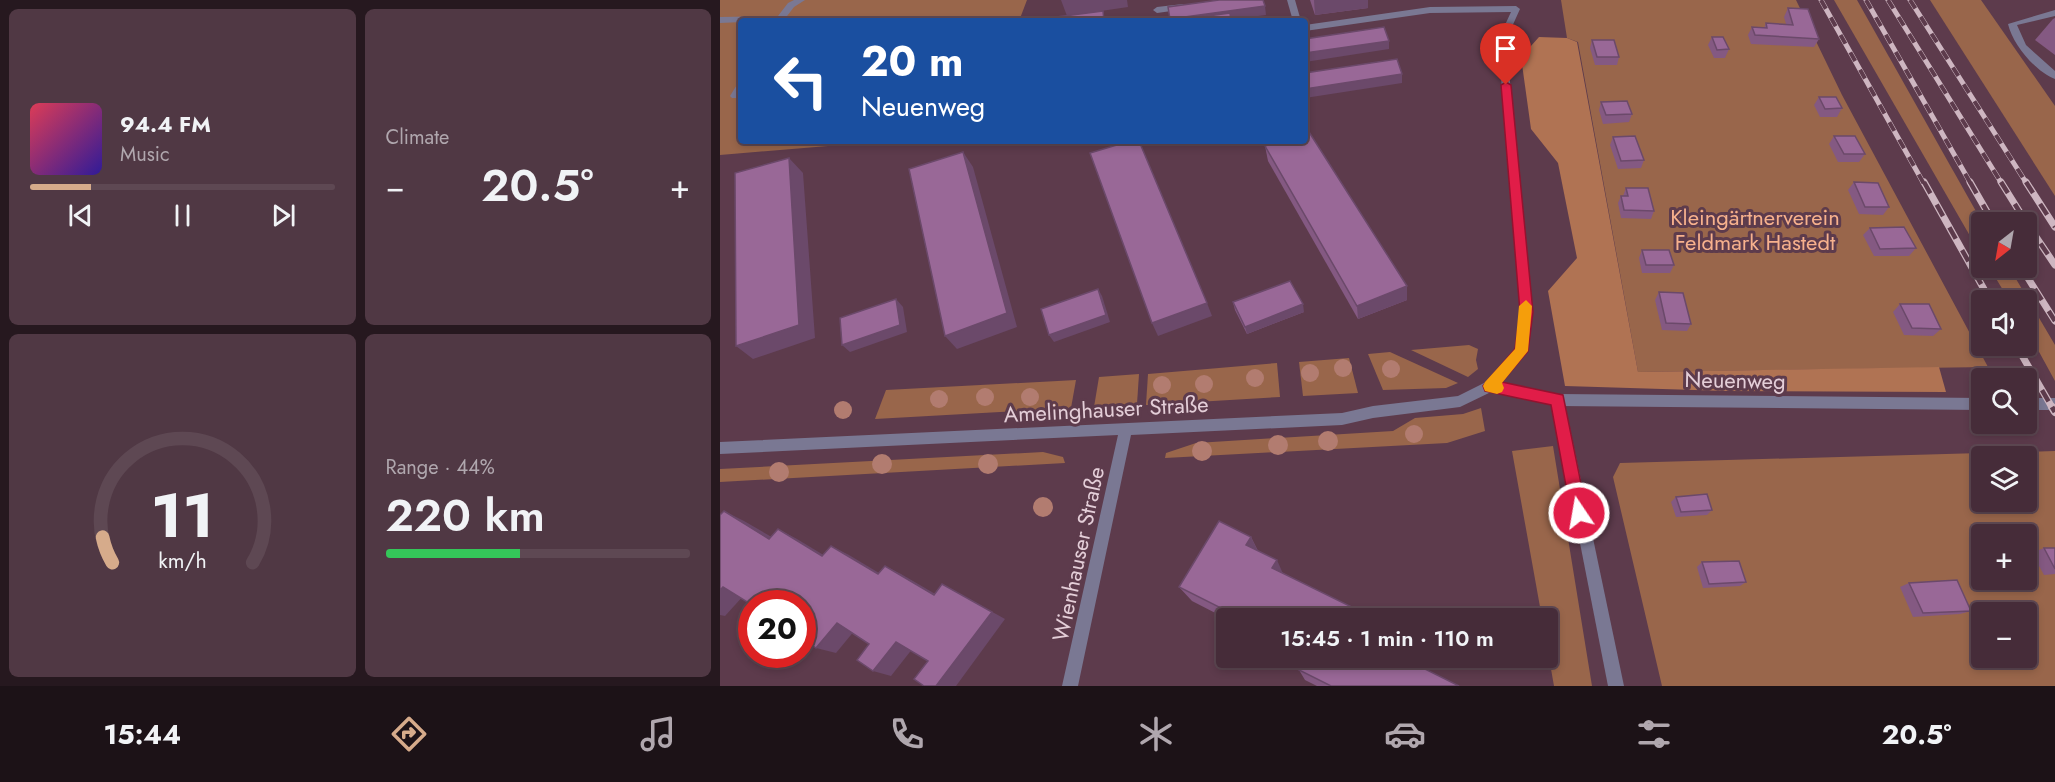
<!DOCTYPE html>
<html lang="en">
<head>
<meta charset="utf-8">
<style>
	:root { --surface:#462c39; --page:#503844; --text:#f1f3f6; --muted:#b0a7ae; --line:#5e4853; --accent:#d6ab8b }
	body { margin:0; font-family:Jost,sans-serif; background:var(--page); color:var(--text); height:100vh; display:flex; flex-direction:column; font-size:22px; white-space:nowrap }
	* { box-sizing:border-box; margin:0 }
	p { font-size:20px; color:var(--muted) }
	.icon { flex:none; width:33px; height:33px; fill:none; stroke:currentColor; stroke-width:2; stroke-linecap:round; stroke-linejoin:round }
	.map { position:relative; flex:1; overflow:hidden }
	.side { display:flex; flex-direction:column; gap:9px; padding:9px; background:#26181f; width:720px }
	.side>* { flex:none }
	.top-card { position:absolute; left:18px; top:18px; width:570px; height:126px; border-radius:6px; box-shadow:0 3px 9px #0003,0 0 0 2px var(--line); background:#1a4fa0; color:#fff; overflow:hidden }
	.needle { width:39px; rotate:211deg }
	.tools { position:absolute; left:1251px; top:212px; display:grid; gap:12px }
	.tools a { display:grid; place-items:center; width:66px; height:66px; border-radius:6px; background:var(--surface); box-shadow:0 3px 9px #0003,0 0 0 2px var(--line); font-size:30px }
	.speed { position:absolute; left:18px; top:590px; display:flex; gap:12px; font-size:30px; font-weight:700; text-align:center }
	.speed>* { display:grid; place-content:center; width:78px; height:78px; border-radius:50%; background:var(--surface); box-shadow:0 3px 9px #0003,0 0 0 2px var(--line); line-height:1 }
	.speed .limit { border:9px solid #d22; background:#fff; color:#111 }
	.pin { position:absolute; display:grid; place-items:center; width:51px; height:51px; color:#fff; margin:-62px -26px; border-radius:50% 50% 50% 0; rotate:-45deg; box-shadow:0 0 6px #0007 }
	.pin .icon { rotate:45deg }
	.me { position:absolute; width:66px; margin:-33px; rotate:348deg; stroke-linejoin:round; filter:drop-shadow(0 0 4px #0008) }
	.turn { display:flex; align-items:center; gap:21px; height:126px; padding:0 24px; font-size:27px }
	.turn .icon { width:78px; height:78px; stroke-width:2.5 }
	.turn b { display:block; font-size:42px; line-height:51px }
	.big { font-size:45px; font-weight:600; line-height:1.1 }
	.side .tile { flex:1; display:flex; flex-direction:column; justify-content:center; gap:9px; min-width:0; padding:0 21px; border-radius:9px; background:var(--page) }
	.side .dial { align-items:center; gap:0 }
	.dial svg { height:156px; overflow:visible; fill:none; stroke:var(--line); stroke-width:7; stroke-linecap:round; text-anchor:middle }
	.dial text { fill:var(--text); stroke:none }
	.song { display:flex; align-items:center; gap:18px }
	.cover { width:72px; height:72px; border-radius:9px; background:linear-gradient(135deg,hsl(350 70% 55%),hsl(250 70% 35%)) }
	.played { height:6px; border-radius:3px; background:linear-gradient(90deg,var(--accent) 20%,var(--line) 20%) }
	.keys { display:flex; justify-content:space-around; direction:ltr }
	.heat { display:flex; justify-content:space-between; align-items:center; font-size:33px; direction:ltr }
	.charge { height:9px; border-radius:4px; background:linear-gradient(90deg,#34c759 44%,var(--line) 0) }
	.side .tiles { flex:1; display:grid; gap:9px; grid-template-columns:repeat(2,1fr) }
	.trip { position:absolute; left:496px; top:608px; width:342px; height:60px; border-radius:6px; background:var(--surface); box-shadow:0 3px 9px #0003,0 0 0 2px var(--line); font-weight:600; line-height:60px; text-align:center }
	.tab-bar { display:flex; height:96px; justify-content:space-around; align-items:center; background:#1c1217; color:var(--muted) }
	.tab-bar .icon { width:42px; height:42px }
	.tab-bar .on { color:var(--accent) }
	.tab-bar b { font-size:27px; color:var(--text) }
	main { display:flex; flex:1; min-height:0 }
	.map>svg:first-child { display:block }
</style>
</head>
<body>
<main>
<section class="side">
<div class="tiles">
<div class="tile">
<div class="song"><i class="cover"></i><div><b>94.4 FM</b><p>Music</p></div></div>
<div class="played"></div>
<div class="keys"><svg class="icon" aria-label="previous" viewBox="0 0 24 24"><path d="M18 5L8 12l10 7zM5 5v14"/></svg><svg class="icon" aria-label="pause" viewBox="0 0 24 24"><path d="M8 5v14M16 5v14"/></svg><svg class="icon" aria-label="next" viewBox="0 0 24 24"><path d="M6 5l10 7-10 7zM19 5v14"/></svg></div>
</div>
<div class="tile"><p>Climate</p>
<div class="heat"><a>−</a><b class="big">20.5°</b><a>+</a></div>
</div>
<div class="tile dial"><svg viewBox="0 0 100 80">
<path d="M14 69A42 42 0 1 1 86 69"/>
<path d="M14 69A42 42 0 0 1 9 56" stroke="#d6ab8b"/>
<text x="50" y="56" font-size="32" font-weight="700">11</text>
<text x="50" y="72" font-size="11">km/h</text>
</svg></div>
<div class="tile"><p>Range · 44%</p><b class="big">220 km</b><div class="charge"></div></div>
</div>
</section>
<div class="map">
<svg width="1335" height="686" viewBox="0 0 1335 686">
	<rect width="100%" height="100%" fill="#5d3b4c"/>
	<!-- green -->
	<g fill="#99664b" fill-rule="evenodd">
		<path d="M0,0H307L299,21H21V141H168L0,155Z"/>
		<path d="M841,0H1076L1122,95L1268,367L918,372L858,42L847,38Z"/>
		<path d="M1114,0H1137L1262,222L1261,255Z"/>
		<path d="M1210,0H1261L1335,106V196Z"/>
		<path d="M1269,267H1289L1335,345V381L1307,330L1306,300H1289Z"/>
		<path d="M749,345L758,349L756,360L758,369L748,377L691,350Z"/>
		<path d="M670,352L738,383L726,388L663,390L648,354Z"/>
		<path d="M629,358L638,393L583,396L579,362Z"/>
		<path d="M557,363L560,397L426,405L428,374Z"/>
		<path d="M419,374L417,404L374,407L379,377Z"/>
		<path d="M356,380L351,408L155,419L166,390Z"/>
		<path d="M761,408L765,431L727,443L445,458L446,453L476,443L673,431L695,418L743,414Z"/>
		<path d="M833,446L872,686H834L828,652V618H822L792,451Z"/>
		<path d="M1335,451V686H942L893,477L900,463ZM1262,456H1306V501H1262ZM1262,534H1306V579H1262ZM1262,612H1306V657H1262Z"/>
		<path d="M323,452L343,457L345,463L0,482V469Z"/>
	</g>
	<!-- forest -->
	<path fill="#b07353" d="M819,37L847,38L857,42L918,372L1219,367L1226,392L1007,391L845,386L828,291L857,258L838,163L811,129L801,57Z"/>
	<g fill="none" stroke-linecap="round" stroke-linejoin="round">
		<!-- lane -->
		<g fill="#7a7893" fill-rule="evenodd">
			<path d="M74,0H85L74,7L64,20L0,23V17L58,16L68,3Z"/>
			<path d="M1335,10V16L1297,25L1306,45L1335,71V79C1315,71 1293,45 1288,24Z"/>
			<path d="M21,82V94L18,98H12L10,96L18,83Z"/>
			<path d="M838,394L842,396L844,400L904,686H888L832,400L834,396Z"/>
		</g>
		<!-- street -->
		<g fill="#7a7893" fill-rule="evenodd">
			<path d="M567,0H575L581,21H573Z"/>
			<path d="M463,4L467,7L466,9L437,13L433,10L437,7Z"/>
			<path d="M796,6L800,9L786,40L812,312L807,351L781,383L838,394L1262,398V410L838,406L771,392L740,407L653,418L622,425L411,435L358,686H342L398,435L0,454V442L622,413L653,406L738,396L766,382L795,349L800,312L778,40L791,12L710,13L585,31V25L710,7Z"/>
			<rect x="1306" y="398" width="29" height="12"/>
		</g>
		<!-- rail-far2 casing -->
		<g stroke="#ceb6c1" stroke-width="5">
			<g id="rail-far2">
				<path d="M1101,0L1204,184"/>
				<path d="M1146,0L1251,184"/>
				<path d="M1168,0L1282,184"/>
				<path d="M1190,0L1307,184"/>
			</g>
		</g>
		<!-- rail-far1 casing -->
		<g stroke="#ceb6c1" stroke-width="7">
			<g id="rail-far1">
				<path d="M1204,182L1270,300"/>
				<path d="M1250,182L1273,222"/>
				<path d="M1281,182L1306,222"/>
				<path d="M1306,182L1335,227"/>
				<path d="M1306,222L1335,265"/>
				<path d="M1301,267L1335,321"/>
				<path d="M1296,345L1333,409"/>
			</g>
		</g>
		<!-- rail casing -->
		<g stroke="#ceb6c1" stroke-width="8">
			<path id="rail" d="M1332,407L1335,412"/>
		</g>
		<!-- rail-far2 -->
		<use href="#rail-far2" stroke="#5d3b4c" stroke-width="4" stroke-dasharray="10" stroke-linecap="butt"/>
		<!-- rail-far1 -->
		<use href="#rail-far1" stroke="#5d3b4c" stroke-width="4.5" stroke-dasharray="13" stroke-linecap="butt"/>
		<!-- rail -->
		<use href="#rail" stroke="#5d3b4c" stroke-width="5" stroke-dasharray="16" stroke-linecap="butt"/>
	</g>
	<!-- trees -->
	<g fill="#b27c70">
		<circle cx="623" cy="368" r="9"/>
		<circle cx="671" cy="369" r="9"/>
		<circle cx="590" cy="373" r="9"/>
		<circle cx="535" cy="378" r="9"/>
		<circle cx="484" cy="384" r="9"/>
		<circle cx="442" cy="385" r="9"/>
		<circle cx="265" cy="397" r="9"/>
		<circle cx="310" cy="397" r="9"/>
		<circle cx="219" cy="399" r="9"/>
		<circle cx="123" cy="410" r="9"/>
		<circle cx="694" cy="434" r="9"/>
		<circle cx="608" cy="441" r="10"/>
		<circle cx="558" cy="445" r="10"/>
		<circle cx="482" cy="451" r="10"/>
		<circle cx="162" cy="464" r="10"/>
		<circle cx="268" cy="464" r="10"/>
		<circle cx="59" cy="472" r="10"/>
		<circle cx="323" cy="507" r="10"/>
	</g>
	<!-- wall -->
	<g fill="#845982">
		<path d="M590,0H648V8L595,15Z"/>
		<path d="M1068,8L1099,39L1094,47L1031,44L1028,35L1032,27L1044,28L1046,23L1066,24L1064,17Z"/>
		<path d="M1335,18V55L1315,40L1333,19Z"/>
		<path d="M992,37L1009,49L1005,58H994L988,45Z"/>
		<path d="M872,40L899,57L897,65H875L870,48Z"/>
		<path d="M1099,97L1122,108L1117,117H1100L1094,105Z"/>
		<path d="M881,102L912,114L909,122L883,124L879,110Z"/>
		<path d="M1114,136L1145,154L1139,162H1118L1109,144Z"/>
		<path d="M893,137L924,160L921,168L898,169L890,145Z"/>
		<path d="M545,146L687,300L638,319L548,161Z"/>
		<path d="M1134,182L1169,207L1163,215L1139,214L1128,190Z"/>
		<path d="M906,188L934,211L931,219L901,218L898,203L901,196H903Z"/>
		<path d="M1150,228L1196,248L1189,256H1154L1143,235Z"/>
		<path d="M922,250L954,265L950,273H922L919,258Z"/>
		<path d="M939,292L971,324L967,331L942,330L935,300Z"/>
		<path d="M513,302L584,312L527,334L515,310Z"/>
		<path d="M1180,304L1221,329L1213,336L1184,335L1173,312Z"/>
		<path d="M956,497L992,510L987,515L956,517L951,502Z"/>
		<path d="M531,537L538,551L563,573L644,613V618L507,619L472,601L459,587Z"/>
		<path d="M1324,548H1335V574L1324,575L1312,553Z"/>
		<path d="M982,562L1026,582L1020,586L983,588L977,567Z"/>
		<path d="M1189,583L1251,611L1240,614L1193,617L1180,587Z"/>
		<path d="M563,657H681L739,686H597L585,680L579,670L581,667Z"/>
	</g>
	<!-- shaded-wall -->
	<g fill="#6b496a">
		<path d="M341,0H407L408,7L347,16Z"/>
		<path d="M594,0H648V8L595,15Z"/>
		<path d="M545,6L546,15L500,21H451L450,19Z"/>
		<path d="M669,41V49L585,62V53Z"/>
		<path d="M682,74V83L585,98V89Z"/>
		<path d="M243,152L253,167L297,327L237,349L225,336Z"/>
		<path d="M69,158L83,173L95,338L33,359L16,346L74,256Z"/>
		<path d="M687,286V300L638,319L637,306Z"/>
		<path d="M378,289L382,296L390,322L334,342L329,335Z"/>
		<path d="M176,299L183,307L187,332L130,352L122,345Z"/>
		<path d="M487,303L492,316L438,336L432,323Z"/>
		<path d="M583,304L584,312L527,334L525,327Z"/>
		<path d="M4,511L24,521L69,547L49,539Z"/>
		<path d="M58,529L77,539L120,565L102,556Z"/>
		<path d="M531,537L539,553L526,545Z"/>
		<path d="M111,546L129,555L174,582L158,574Z"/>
		<path d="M557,560L564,576L552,568Z"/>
		<path d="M165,566L181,574L229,602L214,595Z"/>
		<path d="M222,584L285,619L236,686H216Z"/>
		<path d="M3,587L25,594L5,616L0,615V590Z"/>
		<path d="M117,623L135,630L116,653L96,648Z"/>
		<path d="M176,642L193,648L171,676L153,671Z"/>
	</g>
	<!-- building -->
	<g fill="#996897" stroke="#6b496a" stroke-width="1.5">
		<path d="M499,0H543L545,6L450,19L448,7Z"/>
		<path d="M1068,8L1088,9L1099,39L1035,35L1032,27L1047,28L1046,23L1073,25Z"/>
		<path d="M383,11L384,21H321V19Z"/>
		<path d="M510,13L511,21H451Z"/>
		<path d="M664,27L669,41L585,53V39Z"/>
		<path d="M992,37H1003L1009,49L997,50Z"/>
		<path d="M872,40H894L899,57H877Z"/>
		<path d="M677,59L682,74L585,89V73Z"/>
		<path d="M1099,97H1116L1122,108L1105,109Z"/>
		<path d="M907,101L912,114L886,115L881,102Z"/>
		<path d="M589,132L687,286L637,306L545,146L560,141H585V133Z"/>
		<path d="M915,136L924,160L901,161L893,137Z"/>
		<path d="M1114,136H1135L1145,154H1124Z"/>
		<path d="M410,141H419L487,303L432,323L370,153Z"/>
		<path d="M243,152L287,313L225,336L189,169Z"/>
		<path d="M69,158L79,325L16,346L15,173Z"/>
		<path d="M1134,182L1158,183L1169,207H1145Z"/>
		<path d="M906,188H928L934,211L904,210L901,196H908Z"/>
		<path d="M1184,227L1196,248L1160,249L1150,228Z"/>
		<path d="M922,250H949L954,265H926Z"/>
		<path d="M570,281L583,304L525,327L513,302Z"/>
		<path d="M378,289L386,315L329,335L321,309Z"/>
		<path d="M939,292L963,293L971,324L946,323Z"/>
		<path d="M176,299L180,325L122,345L120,318Z"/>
		<path d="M1180,304H1209L1221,329L1192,328Z"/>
		<path d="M987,494L992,510L961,512L956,497Z"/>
		<path d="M4,511L49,539L58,529L102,556L111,546L158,574L165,566L214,595L222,584L272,612L216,686H204L194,679L208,661L176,642L153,671L137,660L149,644L117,623L96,648L82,638V635L92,623L82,617V603H32V605L3,587L0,590V515Z"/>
		<path d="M499,521L531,537L526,545L557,560L552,568L644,613L641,618H516L517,616L459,587Z"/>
		<path d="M1324,548H1335V569Z"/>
		<path d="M1019,561L1026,582L989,584L982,562Z"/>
		<path d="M1237,580L1251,611L1203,613L1189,583Z"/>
		<path d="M32,606V625L21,618Z"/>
		<path d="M577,657H681L739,686H611L579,670L584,661Z"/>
	</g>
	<!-- route -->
	<path fill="#e11d48" stroke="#92132f" stroke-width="1.5" d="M786,82L791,85L813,312L808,351L782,382L843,395L867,513L865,518L859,520L854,518L851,513L831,405L770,392L765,391L763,386L795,349L800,312L781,85Z"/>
	<!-- slow -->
	<path fill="#f59e0b" d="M806,300L812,306L808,351L782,383L784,388L782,392L777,394L765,391L763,386L765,382L795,349L799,306Z"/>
	<g text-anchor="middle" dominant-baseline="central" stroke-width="6" stroke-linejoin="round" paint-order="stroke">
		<!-- park labels -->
		<g font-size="22" fill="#f7b18d" stroke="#5d3b4c">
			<text x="1035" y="217">Kleingärtnerverein<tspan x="1035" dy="25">Feldmark Hastedt</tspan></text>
		</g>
		<!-- street labels -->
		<g font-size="22" fill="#e4ced8" stroke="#5d3b4c">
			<text transform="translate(1015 380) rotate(1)">Neuenweg</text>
			<text transform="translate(386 409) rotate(-3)">Amelinghauser Straße</text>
			<text transform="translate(358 554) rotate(-78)">Wienhauser Straße</text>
		</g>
	</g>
</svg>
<div class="tools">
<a><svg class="needle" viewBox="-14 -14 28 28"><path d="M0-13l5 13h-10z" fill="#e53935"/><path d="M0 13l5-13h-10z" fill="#b0a7ae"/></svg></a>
<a><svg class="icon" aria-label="sound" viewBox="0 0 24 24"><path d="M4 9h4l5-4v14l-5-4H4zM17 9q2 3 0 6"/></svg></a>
<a><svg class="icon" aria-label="search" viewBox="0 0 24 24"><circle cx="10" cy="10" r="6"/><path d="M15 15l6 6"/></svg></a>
<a><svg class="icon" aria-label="layers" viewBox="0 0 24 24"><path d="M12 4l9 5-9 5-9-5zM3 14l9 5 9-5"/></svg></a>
<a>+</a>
<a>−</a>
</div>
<div class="speed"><div class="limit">20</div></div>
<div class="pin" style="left:786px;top:85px;background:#d93025"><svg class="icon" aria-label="arrive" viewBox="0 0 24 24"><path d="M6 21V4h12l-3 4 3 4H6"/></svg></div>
<svg class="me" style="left:859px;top:513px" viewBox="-20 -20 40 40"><circle r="17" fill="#e11d48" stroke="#fff" stroke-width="3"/><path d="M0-11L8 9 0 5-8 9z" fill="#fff"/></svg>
<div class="trip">15:45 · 1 min · 110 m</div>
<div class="top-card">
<div class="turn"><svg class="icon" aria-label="left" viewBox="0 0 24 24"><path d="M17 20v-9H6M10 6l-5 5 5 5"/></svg><div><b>20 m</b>Neuenweg</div></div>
</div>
</div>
</main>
<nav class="tab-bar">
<b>15:44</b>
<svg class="icon on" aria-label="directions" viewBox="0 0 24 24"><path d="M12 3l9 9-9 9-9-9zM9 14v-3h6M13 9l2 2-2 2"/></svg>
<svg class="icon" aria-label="music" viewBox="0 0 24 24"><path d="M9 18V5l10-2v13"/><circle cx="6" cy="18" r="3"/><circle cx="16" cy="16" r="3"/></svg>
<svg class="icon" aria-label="phone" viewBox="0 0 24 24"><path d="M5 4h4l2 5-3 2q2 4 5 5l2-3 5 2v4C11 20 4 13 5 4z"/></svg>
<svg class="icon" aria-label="climate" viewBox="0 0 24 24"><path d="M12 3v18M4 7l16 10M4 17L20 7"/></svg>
<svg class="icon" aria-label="car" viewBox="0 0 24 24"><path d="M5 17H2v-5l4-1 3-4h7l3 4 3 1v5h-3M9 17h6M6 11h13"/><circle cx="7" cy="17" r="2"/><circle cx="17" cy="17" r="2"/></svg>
<svg class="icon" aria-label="filters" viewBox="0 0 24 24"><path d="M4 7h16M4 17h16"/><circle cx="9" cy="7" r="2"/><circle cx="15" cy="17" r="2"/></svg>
<b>20.5°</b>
</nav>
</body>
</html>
